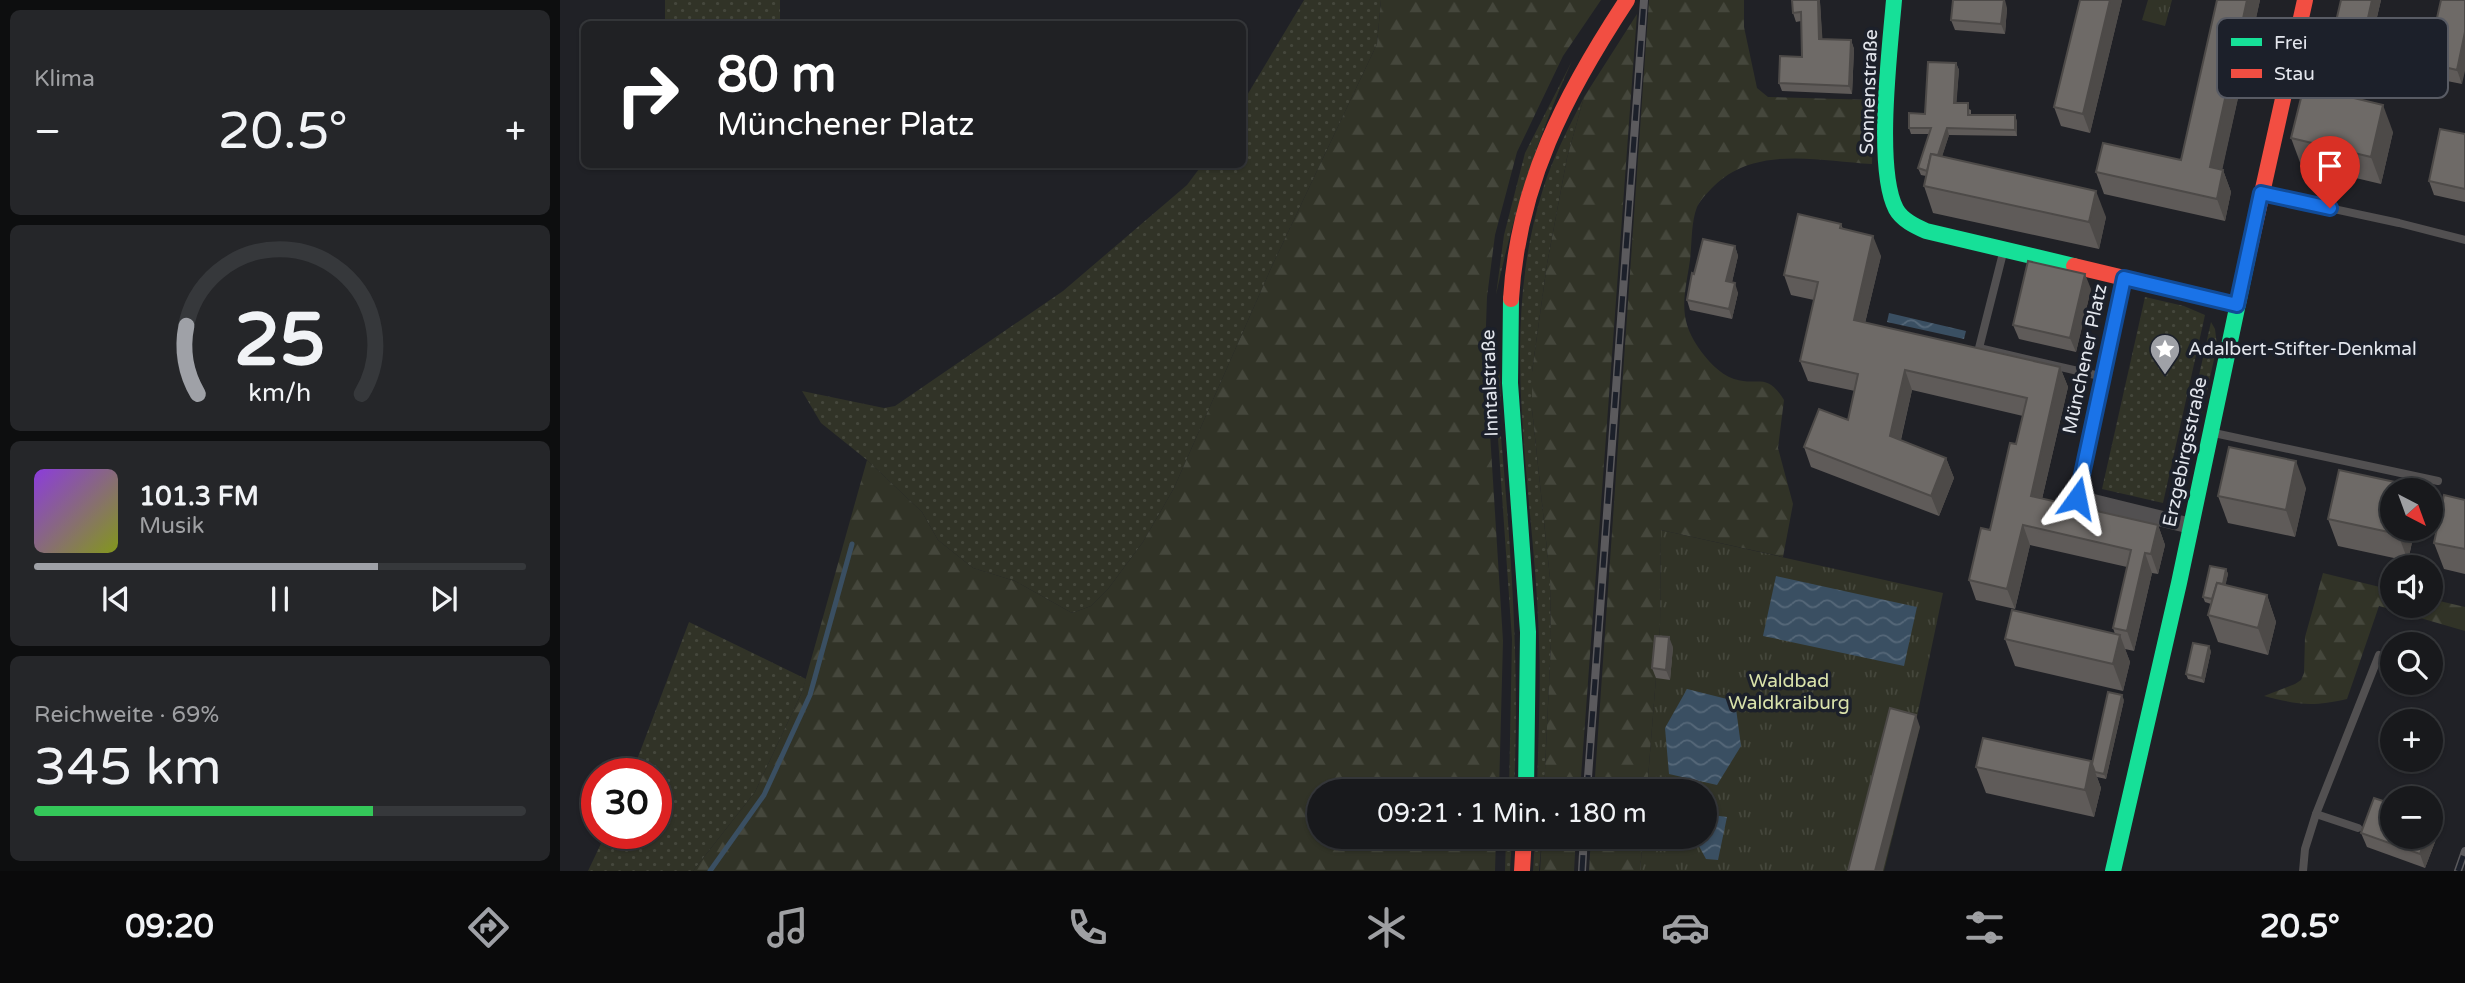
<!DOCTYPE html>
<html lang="de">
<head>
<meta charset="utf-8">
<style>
	:root { --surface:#18191c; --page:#252629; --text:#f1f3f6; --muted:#9fa0a3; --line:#36383b; --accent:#9fa1a7 }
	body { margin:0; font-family:"Varela Round",sans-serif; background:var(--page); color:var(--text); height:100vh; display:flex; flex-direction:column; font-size:26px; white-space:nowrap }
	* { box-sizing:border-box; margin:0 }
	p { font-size:23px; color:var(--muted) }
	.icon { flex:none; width:38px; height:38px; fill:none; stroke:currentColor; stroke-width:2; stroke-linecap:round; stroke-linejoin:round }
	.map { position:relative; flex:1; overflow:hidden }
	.details { display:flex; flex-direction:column; gap:10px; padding:10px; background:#0d0e0f; width:560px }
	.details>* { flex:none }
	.hud { position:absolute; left:21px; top:21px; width:665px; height:147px; border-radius:10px; box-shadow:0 2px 5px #0004,0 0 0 2px var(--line); background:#202124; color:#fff; overflow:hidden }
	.needle { width:46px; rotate:139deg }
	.tools { position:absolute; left:1820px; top:478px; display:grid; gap:14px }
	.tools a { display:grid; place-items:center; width:63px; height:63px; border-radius:50%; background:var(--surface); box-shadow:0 2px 5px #0004,0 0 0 2px var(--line); font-size:35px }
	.speed { position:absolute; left:21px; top:758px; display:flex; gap:14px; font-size:35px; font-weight:700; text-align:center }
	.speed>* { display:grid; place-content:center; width:91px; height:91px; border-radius:50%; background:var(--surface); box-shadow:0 2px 5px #0004,0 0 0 2px var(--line); line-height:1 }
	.speed .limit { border:10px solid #d22; background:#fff; color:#111 }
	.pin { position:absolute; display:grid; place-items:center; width:60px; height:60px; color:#fff; margin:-72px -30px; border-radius:50% 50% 50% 0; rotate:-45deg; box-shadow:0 0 7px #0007 }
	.pin .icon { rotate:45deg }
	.me { position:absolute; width:77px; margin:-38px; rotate:12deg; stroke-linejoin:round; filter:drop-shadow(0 0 5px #0008) }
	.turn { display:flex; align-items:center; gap:24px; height:147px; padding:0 21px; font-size:32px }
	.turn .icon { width:91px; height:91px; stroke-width:2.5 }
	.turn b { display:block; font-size:49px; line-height:60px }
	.big { font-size:52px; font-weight:600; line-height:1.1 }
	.details .tile { flex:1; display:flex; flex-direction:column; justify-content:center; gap:10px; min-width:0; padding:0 24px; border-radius:10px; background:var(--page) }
	.details .dial { align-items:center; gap:0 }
	.dial svg { height:182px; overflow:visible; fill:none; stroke:var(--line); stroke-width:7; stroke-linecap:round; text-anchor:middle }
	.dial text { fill:var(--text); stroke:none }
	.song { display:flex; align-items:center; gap:21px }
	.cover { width:84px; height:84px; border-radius:10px; background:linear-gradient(135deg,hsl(270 70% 55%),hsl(70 70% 35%)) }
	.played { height:7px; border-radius:4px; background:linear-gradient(90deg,var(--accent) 70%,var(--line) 70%) }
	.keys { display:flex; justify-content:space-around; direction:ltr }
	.heat { display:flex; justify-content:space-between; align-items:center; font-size:38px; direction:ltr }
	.charge { height:10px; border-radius:5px; background:linear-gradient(90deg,#34c759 69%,var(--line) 0) }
	.trip { position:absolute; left:747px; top:779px; width:410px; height:70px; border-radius:35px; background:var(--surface); box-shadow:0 2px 5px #0004,0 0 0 2px var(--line); font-weight:600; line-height:70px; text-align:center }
	.tabs { display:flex; height:112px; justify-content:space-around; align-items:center; background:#0a0a0b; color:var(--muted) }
	.tabs .icon { width:49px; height:49px }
	.tabs .on { color:var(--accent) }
	.tabs b { font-size:32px; color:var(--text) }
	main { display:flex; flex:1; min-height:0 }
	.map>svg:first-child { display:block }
</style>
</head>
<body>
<main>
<section class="details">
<div class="tile"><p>Klima</p>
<div class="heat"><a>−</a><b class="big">20.5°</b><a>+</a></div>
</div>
<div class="tile dial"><svg viewBox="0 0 100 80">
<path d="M14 69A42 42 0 1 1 86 69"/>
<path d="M14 69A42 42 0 0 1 9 39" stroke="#9fa1a7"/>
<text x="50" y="56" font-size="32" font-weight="700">25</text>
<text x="50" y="72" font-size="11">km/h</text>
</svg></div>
<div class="tile">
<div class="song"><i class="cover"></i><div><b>101.3 FM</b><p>Musik</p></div></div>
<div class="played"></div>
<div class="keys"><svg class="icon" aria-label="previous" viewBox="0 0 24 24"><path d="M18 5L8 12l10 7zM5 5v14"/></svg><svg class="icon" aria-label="pause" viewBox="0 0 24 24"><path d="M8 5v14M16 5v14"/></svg><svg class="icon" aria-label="next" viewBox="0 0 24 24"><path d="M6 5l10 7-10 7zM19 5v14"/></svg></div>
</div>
<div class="tile"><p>Reichweite · 69%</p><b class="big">345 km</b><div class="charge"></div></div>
</section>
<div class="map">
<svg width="1905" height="871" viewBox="0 0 1905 871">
	<defs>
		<pattern id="grass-dots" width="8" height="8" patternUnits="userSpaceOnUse" patternTransform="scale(1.75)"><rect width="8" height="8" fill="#313327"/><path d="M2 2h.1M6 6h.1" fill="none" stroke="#45473c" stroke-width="1.8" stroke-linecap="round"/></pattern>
		<pattern id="forest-firs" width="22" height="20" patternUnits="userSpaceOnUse" patternTransform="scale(1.75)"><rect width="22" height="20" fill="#313327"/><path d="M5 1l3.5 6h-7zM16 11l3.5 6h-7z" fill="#45473c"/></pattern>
		<pattern id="park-tufts" width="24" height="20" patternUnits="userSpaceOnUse" patternTransform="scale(1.75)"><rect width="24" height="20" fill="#313327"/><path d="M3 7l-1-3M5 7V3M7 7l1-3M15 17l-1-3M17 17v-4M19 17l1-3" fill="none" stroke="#45473c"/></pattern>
		<pattern id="water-waves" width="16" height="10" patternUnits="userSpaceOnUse" patternTransform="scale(1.75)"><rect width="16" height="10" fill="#3a4f62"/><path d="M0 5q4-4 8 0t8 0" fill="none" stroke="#566879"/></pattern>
	</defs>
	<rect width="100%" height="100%" fill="#202126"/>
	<!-- grass -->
	<g fill="url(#grass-dots)">
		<rect x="105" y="0" width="115" height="24"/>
		<path d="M744,0H821L817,44L712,266L614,488L583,542L548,589L531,606L512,613L455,581L413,568L378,540L362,512L307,460L261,423L242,391L324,408L335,406L503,291L627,185L642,165L682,164L683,102Z"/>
		<path d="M1012,61C978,136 953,214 936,295L944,235L965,153Z"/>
		<path d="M1024,97L1007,158L987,264L972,372V409L990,578L991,642L984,791H977C978,742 981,692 979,642C975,492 936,337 983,189C993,157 1009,127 1024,97Z"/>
		<path d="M1585,297L1624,306L1645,315L1603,503L1542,489Z"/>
		<path d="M1651,322L1655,329L1657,346L1621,507L1610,504Z"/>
		<path d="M932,352C945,371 939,403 940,425C951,549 960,666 954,791H949L952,639Z"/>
		<path d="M129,622L246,679L242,692L195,792L133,871H28L46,833H96V774L72,773Z"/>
		<path d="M946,837H952L950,871H945Z"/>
		<path d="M975,837H982L979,871H973Z"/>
	</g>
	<!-- forest -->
	<g fill="url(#forest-firs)">
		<path d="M821,0H1041L1003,56L957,152L935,235L927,297L925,353L943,641L939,791H760V836L936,837L935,871H133L195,792L242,692L307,460L362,512L378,540L413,568L455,581L512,613L531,606L548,589L583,542L614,488L712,266L817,44Z"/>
		<path d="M1089,0H1184V27L1197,88L1208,97L1314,100L1312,164C1259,161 1196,145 1154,186C1148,192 1141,199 1137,207C1131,222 1132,244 1130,260C1125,295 1117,316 1138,347C1147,360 1159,374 1174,379C1198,387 1206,371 1224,400L1218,448L1233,504L1223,557L1101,530L1100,627L1087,791H1034Z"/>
		<path d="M1077,14L1020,791H984L991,642L990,578L972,409V372L987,264L1007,158L1024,97Z"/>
		<path d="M1763,573L1832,590V606H1871V599L1905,607V631L1819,606L1787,699C1752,707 1739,705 1704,696L1735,684L1741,680L1744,673L1745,637Z"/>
		<path d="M982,837H1016L1014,871H980Z"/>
		<path d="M1031,837H1083L1080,871H1029Z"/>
	</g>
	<!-- park -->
	<g fill="url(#park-tufts)">
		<path d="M1588,0H1612L1605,26L1582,20Z"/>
		<path d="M1101,530L1383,593L1355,726L1360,727L1324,871H1080L1083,837L1144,836V791H1087L1100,627Z"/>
	</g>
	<!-- water -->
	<g fill="url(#water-waves)">
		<path d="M1329,313L1406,331L1404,339L1327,322Z"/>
		<path d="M1216,576L1357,607L1344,666L1203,636Z"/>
		<path d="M1127,689L1175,701L1181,746L1157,785L1109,774L1105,728Z"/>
		<path d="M1145,814L1167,817L1158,860L1146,859L1134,837L1144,836Z"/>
	</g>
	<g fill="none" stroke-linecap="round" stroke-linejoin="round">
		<!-- stream -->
		<path stroke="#3a4f62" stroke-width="5" d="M150,871L204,795L250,695L292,544"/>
		<!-- lane -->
		<g stroke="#525051" stroke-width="8">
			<path d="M1704,194L1839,223L1905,240"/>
			<path d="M1443,253L1419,348L1544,377"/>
			<path d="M1654,433L1878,481"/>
			<path d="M1756,814L1798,828"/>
			<path d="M1743,871L1745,849L1756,814L1819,655"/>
		</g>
		<!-- street -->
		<path stroke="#525051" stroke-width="16" d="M1564,278L1517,498L1631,526"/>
		<!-- fast -->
		<g stroke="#16e098" stroke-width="16">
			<path d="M1334,0C1330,48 1315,169 1336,209C1342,220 1355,226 1366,231L1514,266"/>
			<path d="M951,299L950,383L968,632L966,791"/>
			<path d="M1553,871L1619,583L1688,256"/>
		</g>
		<!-- jam -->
		<g stroke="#f24e42" stroke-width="16">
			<path d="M1688,256L1745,0"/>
			<path d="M1514,266L1677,305"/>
			<path d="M951,299C958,184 1005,94 1067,0"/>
			<path d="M962,871L964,836"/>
		</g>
		<!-- rail casing -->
		<g stroke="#5b5a5d" stroke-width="8">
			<g id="rail">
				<path d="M1027,791L1084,0"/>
				<path d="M1022,871L1024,836"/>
				<path d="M1898,871L1905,851"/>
			</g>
		</g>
		<!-- rail -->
		<use href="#rail" stroke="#1c202a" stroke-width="5" stroke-dasharray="16" stroke-linecap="butt"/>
	</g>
	<!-- wall -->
	<g fill="#5f5b59">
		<path d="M1520,0H1562L1530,133L1501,126L1494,107Z"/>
		<path d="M1657,0H1700L1693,31L1709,35L1717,57L1712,77L1684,71L1662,169L1663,170L1671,192L1665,221L1544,194L1536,172L1621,160Z"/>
		<path d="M1781,0H1821L1806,64L1777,57L1771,43Z"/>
		<path d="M1881,0L1902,84L1872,78L1867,63Z"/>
		<path d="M1260,2L1262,39L1291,40L1294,49L1292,94L1222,91L1219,83L1242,57L1241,21L1236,22L1233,13Z"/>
		<path d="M1447,8L1445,34L1395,30L1391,20Z"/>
		<path d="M1396,63L1399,70L1396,103L1411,110V115H1455L1457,122V136L1389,135L1382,156L1546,217L1539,249L1373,213L1364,186L1366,176L1361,175L1358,168L1369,134H1351L1349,128L1365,114Z"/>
		<path d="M1833,132L1821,184L1741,165L1731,138Z"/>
		<path d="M1905,134V202L1874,195L1869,181Z"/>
		<path d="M1281,224L1283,229L1321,256L1305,323L1500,367L1508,387L1482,499L1598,525L1605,545L1598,574L1592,573L1574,651L1565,649L1570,662L1563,691L1455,666L1445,639L1555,634L1553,628L1567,567L1470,545L1455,609L1416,600L1409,580L1430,530L1456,444L1463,416L1352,390L1341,440L1386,458L1394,478L1379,516L1251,467L1244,447L1288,420L1295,391L1248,381L1240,361L1254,300L1231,295L1224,275Z"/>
		<path d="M1175,246L1178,256L1172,282L1178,293L1172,319L1130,310L1127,300L1134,274Z"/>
		<path d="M1531,289L1516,352L1459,339L1453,325Z"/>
		<path d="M1779,470L1849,485L1850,490H1832V528H1855L1848,561L1778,546L1768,519Z"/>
		<path d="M1746,488L1735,537L1668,523L1658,496Z"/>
		<path d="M1905,500V574L1884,569L1874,543Z"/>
		<path d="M1666,569L1668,574L1665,585L1707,595L1716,622L1708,655L1658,642L1648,615L1651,604L1645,602L1643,597Z"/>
		<path d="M1113,647L1110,680L1096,678L1092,668Z"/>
		<path d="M1651,651L1644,683L1628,679L1626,674Z"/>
		<path d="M1564,700L1546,779L1537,777L1541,788L1534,817L1426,793L1416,767L1531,761L1532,764Z"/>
		<path d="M1873,819L1878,834L1865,868L1807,847L1801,833Z"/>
	</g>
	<!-- shaded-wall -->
	<g fill="#4d4a48">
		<path d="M1258,0H1260V2L1263,47L1259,39Z"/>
		<path d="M1444,0H1445L1447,8L1445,34L1441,24Z"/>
		<path d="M1550,0H1562L1530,133L1523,114Z"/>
		<path d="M1687,0H1700L1689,51L1681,28Z"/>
		<path d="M1812,0H1821L1806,64L1801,49Z"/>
		<path d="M1905,32V71L1902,84L1897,70Z"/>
		<path d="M1709,35L1717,57L1712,77L1704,55Z"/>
		<path d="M1291,40L1294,49L1292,94L1289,86Z"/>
		<path d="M1676,49L1684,71L1658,189L1650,167Z"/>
		<path d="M1396,63L1399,70L1396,110L1394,103Z"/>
		<path d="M1823,105L1833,132L1821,184L1811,157Z"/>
		<path d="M1455,115L1457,122V136L1455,130Z"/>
		<path d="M1387,128L1389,135L1375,179L1372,172Z"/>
		<path d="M1663,170L1671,192L1665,221L1657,199Z"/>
		<path d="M1536,191L1546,217L1539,249L1529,222Z"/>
		<path d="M1313,236L1321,256L1301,340L1294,320Z"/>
		<path d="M1175,246L1178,256L1170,291L1166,281Z"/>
		<path d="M1525,274L1531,289L1516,352L1510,338Z"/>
		<path d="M1175,283L1178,293L1172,319L1169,309Z"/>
		<path d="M1500,367L1508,387L1478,516L1471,496Z"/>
		<path d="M1345,370L1352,390L1337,456L1330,436Z"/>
		<path d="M1386,458L1394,478L1379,516L1371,496Z"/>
		<path d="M1736,461L1746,488L1735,537L1726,510Z"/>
		<path d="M1463,525L1470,545L1455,609L1447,589Z"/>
		<path d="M1598,525L1605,545L1598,574L1591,554Z"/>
		<path d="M1839,528H1855L1848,561L1838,534Z"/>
		<path d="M1585,553L1592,573L1574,651L1567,631Z"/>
		<path d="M1666,569L1668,574L1661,606L1659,601Z"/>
		<path d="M1707,595L1716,622L1708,655L1698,628Z"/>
		<path d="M1560,635L1570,662L1563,691L1553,664Z"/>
		<path d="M1109,637L1113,647L1110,680L1106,670Z"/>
		<path d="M1649,646L1651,651L1644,683L1642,678Z"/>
		<path d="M1562,695L1564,700L1546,779L1544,774Z"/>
		<path d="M1356,715L1360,727L1323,871H1315Z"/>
		<path d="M1531,761L1541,788L1534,817L1525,790Z"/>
		<path d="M1873,819L1878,834L1865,868L1860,854L1866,836H1871V824Z"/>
	</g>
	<!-- building -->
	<g fill="#6e6a67" stroke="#4d4a48" stroke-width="2">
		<path d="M1232,0H1258L1259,39L1291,40L1289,86L1219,83L1220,56L1242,57L1241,12L1233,13Z"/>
		<path d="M1393,0H1444L1441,24L1391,20Z"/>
		<path d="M1520,0H1550L1523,114L1494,107Z"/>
		<path d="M1657,0H1687L1681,28L1709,35L1704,55L1676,49L1650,167L1663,170L1657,199L1536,172L1543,143L1621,160Z"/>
		<path d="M1781,0H1812L1801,49L1771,43Z"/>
		<path d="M1881,0H1905V32L1897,70L1867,63Z"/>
		<path d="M1368,62L1396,63L1394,103H1408V115H1455V130L1387,128L1378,155L1371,154L1367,171L1358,168L1371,128H1349V113L1365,114Z"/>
		<path d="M1744,86L1823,105L1811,157L1731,138Z"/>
		<path d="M1880,129L1905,134V189L1869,181Z"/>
		<path d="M1371,154L1536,191L1529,222L1364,186Z"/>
		<path d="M1238,214L1281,224L1280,228L1313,236L1294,320L1500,367L1471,496L1598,525L1591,554L1585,553L1567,631L1553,628L1571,550L1463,525L1447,589L1409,580L1421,528L1430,530L1450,443L1456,444L1467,398L1345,370L1330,436L1386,458L1371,496L1244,447L1259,409L1288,420L1298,374L1240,361L1258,282L1224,275Z"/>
		<path d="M1143,239L1175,246L1166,281L1175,283L1169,309L1127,300L1132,273L1134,274Z"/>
		<path d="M1468,261L1525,274L1510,338L1453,325Z"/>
		<path d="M1669,447L1736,461L1726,510L1658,496Z"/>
		<path d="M1779,470L1849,485L1847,490H1832V528H1839L1838,534L1768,519Z"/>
		<path d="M1884,495L1905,500V549L1874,543Z"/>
		<path d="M1650,566L1666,569L1663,584L1657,583L1652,599L1643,597Z"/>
		<path d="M1657,583L1707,595L1698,628L1648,615Z"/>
		<path d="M1452,610L1560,635L1553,664L1445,639Z"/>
		<path d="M1095,636L1109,637L1106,670L1092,668Z"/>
		<path d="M1633,643L1649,646L1642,678L1626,674Z"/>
		<path d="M1548,692L1562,695L1544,774L1535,772L1532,764Z"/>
		<path d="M1330,708L1356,715L1315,871H1288Z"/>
		<path d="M1423,738L1531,761L1525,790L1416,767Z"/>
		<path d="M1814,798L1832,804V836H1866L1860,854L1801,833Z"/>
	</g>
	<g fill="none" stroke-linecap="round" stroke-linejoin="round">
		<!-- route casing -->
		<g stroke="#114b97" stroke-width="18">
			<path id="route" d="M1517,498L1564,278L1677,305L1701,193L1770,208"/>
		</g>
		<!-- route -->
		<use href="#route" stroke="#1a73e8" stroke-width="12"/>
	</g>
	<!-- icons -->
	<defs>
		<g id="sight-pin" transform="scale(1.575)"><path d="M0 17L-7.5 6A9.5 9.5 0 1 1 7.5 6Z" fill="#9fa1a7" stroke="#1c202a"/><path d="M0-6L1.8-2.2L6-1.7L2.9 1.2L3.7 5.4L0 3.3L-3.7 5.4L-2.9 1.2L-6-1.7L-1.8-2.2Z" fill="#fff"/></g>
	</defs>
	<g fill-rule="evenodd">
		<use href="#sight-pin" x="1605" y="349"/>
	</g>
	<g text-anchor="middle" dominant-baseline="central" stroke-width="7" stroke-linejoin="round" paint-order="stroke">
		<!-- street labels -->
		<g font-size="19" fill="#e3e6ed" stroke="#1c202a">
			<text transform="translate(1309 92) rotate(-88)">Sonnenstraße</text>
			<text transform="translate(1525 359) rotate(-78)">Münchener Platz</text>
			<text transform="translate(930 383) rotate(-92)">Inntalstraße</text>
			<text transform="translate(1625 452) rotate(-78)">Erzgebirgsstraße</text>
		</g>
		<!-- poi labels -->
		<g font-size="19" fill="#e3e6ed" stroke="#1c202a" text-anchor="start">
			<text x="1628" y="349">Adalbert-Stifter-Denkmal</text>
		</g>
		<!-- park labels -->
		<g font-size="19" fill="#d9e2ab" stroke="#1c202a">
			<text x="1229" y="681">Waldbad<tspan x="1229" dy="22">Waldkraiburg</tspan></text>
		</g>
	</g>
	<!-- legend -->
	<rect x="1657" y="18" width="231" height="80" rx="10" fill="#1c202a" stroke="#585b64" stroke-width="2"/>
	<rect x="1671" y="38" width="31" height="8" fill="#16e098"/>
	<rect x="1671" y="69" width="31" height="9" fill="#f24e42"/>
	<g font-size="19" fill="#e3e6ed">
		<text x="1714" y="49">Frei</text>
		<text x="1714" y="80">Stau</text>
	</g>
</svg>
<div class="tools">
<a><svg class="needle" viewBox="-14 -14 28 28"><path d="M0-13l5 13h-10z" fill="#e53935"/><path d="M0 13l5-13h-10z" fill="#9fa0a3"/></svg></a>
<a><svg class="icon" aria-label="sound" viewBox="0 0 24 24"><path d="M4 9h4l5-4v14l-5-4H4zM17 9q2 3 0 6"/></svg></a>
<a><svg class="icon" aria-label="search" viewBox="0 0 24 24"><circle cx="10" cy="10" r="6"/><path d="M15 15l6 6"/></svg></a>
<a>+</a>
<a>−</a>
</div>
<div class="speed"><div class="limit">30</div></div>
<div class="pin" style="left:1770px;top:208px;background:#d93025"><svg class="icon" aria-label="arrive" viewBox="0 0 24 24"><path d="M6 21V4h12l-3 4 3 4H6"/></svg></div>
<svg class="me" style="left:1517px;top:498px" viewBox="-20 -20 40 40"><path d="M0-17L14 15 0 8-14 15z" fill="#1a73e8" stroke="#fff" stroke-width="4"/></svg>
<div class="trip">09:21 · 1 Min. · 180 m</div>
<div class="hud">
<div class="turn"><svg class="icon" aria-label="right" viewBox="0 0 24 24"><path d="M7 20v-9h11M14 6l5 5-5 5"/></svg><div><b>80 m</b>Münchener Platz</div></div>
</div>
</div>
</main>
<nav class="tabs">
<b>09:20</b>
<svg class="icon on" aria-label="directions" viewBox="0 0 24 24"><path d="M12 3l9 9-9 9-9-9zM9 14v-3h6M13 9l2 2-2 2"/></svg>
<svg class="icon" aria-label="music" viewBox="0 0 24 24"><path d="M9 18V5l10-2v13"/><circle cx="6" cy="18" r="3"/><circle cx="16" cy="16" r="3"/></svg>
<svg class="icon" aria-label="phone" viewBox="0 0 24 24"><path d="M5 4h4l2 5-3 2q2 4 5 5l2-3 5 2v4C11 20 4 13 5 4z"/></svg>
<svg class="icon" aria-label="climate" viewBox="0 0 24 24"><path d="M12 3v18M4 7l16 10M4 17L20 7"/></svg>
<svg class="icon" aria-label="car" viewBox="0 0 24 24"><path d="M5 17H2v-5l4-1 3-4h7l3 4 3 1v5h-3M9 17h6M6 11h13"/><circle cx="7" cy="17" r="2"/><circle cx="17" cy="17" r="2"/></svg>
<svg class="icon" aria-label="filters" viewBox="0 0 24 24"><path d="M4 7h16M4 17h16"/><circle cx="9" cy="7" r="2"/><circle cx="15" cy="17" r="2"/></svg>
<b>20.5°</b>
</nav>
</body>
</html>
